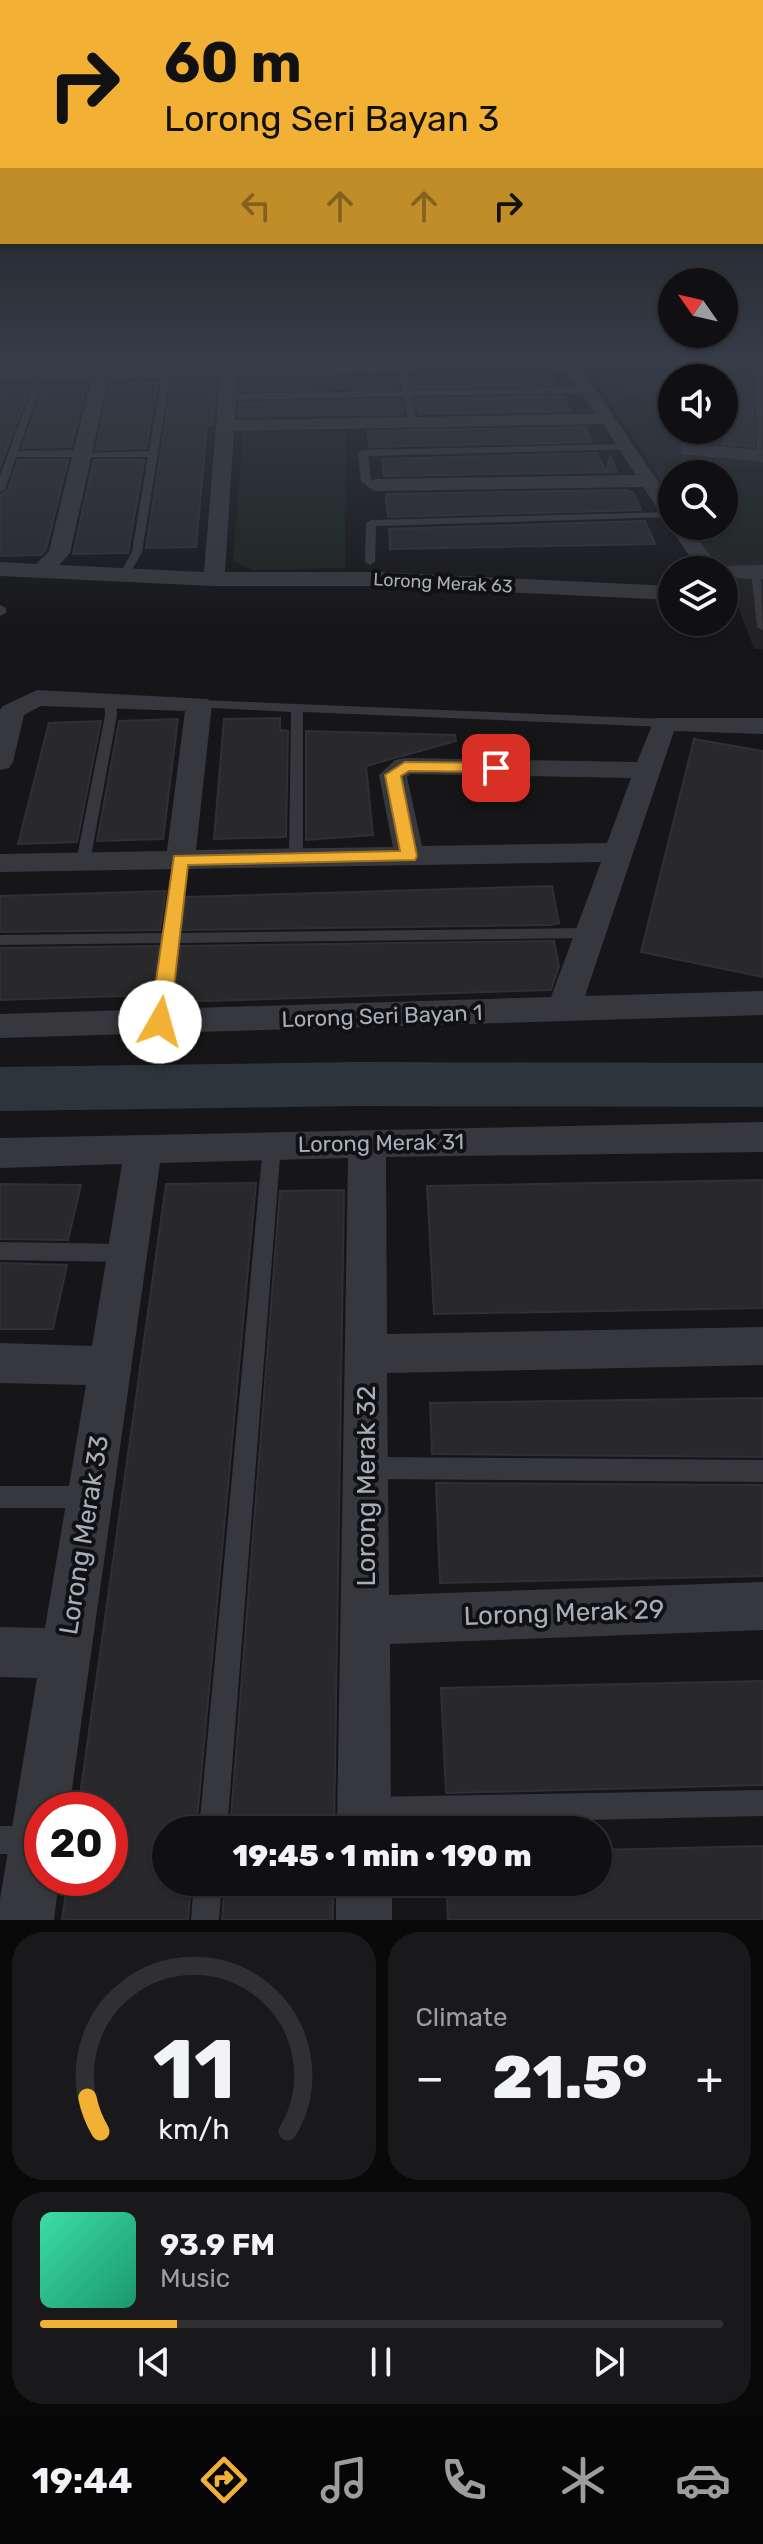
<!DOCTYPE html>
<html lang="en">
<head>
<meta charset="utf-8">
<style>
	:root { --surface:#101012; --page:#19191b; --text:#f1f3f6; --muted:#9c9d9f; --line:#303032; --accent:#f2b134 }
	body { margin:0; font-family:Rubik,sans-serif; background:var(--page); color:var(--text); height:100vh; display:flex; flex-direction:column; font-size:30px; white-space:nowrap }
	* { box-sizing:border-box; margin:0 }
	p { font-size:26px; color:var(--muted) }
	.icon { flex:none; width:44px; height:44px; fill:none; stroke:currentColor; stroke-width:2; stroke-linecap:round; stroke-linejoin:round }
	.map { position:relative; height:1920px; overflow:hidden }
	.side { display:flex; flex-direction:column; gap:12px; padding:12px; background:#09090a; flex:1 }
	.side>* { flex:none }
	.hud { position:absolute; left:0px; top:0px; width:764px; height:244px; box-shadow:0 2px 6px #0004,0 0 0 2px var(--line); background:#f2b134; color:#111; overflow:hidden }
	.needle { width:52px; rotate:304deg }
	.controls { position:absolute; left:658px; top:268px; display:grid; gap:16px }
	.controls a { display:grid; place-items:center; width:80px; height:80px; border-radius:50%; background:var(--surface); box-shadow:0 2px 6px #0004,0 0 0 2px var(--line); font-size:40px }
	.speed { position:absolute; left:24px; top:1792px; display:flex; gap:16px; font-size:40px; font-weight:700; text-align:center }
	.speed>* { display:grid; place-content:center; width:104px; height:104px; border-radius:50%; background:var(--surface); box-shadow:0 2px 6px #0004,0 0 0 2px var(--line); line-height:1 }
	.speed .limit { border:12px solid #d22; background:#fff; color:#111 }
	.pin { position:absolute; display:grid; place-items:center; width:68px; height:68px; color:#fff; margin:-34px; border-radius:16px; box-shadow:0 4px 12px #0006 }
	.me { position:absolute; width:88px; margin:-44px; rotate:7deg; stroke-linejoin:round; filter:drop-shadow(0 0 6px #0008) }
	.turn { display:flex; align-items:center; gap:28px; height:168px; padding:0 32px; font-size:36px }
	.turn .icon { width:104px; height:104px; stroke-width:2.5 }
	.turn b { display:block; font-size:56px; line-height:68px }
	.lanes { display:flex; align-items:center; height:76px; padding:0 32px; background:#0003; justify-content:center; gap:40px; direction:ltr }
	.lanes .off { opacity:.35 }
	.big { font-size:60px; font-weight:800; line-height:1.1 }
	.side .widget { flex:1; display:flex; flex-direction:column; justify-content:center; gap:12px; min-width:0; padding:0 28px; border-radius:32px; background:var(--page) }
	.side .dial { align-items:center; gap:0 }
	.dial svg { height:208px; overflow:visible; fill:none; stroke:var(--line); stroke-width:7; stroke-linecap:round; text-anchor:middle }
	.dial text { fill:var(--text); stroke:none }
	.song { display:flex; align-items:center; gap:24px }
	.cover { width:96px; height:96px; border-radius:12px; background:linear-gradient(135deg,hsl(160 70% 55%),hsl(160 70% 35%)) }
	.played { height:8px; border-radius:4px; background:linear-gradient(90deg,var(--accent) 20%,var(--line) 20%) }
	.keys { display:flex; justify-content:space-around; direction:ltr }
	.heat { display:flex; justify-content:space-between; align-items:center; font-size:44px; direction:ltr }
	.side .tiles { flex:1; display:grid; gap:12px; grid-template-columns:1fr 1fr }
	.widget:last-child { grid-column:span 2 }
	.trip { position:absolute; left:152px; top:1816px; width:460px; height:80px; border-radius:40px; background:var(--surface); box-shadow:0 2px 6px #0004,0 0 0 2px var(--line); font-weight:800; line-height:80px; text-align:center }
	.tabs { display:flex; height:128px; justify-content:space-around; align-items:center; background:#060607; color:var(--muted) }
	.tabs .icon { width:56px; height:56px }
	.tabs .active { color:var(--accent) }
	.tabs b { font-size:36px; color:var(--text) }
	.map>svg:first-child { display:block }
</style>
</head>
<body>
<div class="map">
<svg width="763" height="1920" viewBox="0 0 763 1920">
	<rect width="100%" height="100%" fill="#161618"/>
	<!-- built -->
	<path fill="#222225" fill-rule="evenodd" d="M583,361H763V649H754L724,570H720L691,526H724V474H672V497ZM672,378H724V430H672Z"/>
	<!-- green -->
	<g fill="#1c231d">
		<path d="M243,431H346L345,568L254,570L233,562Z"/>
		<path d="M660,459L763,470V555L713,554L698,526H724V474H672V480Z"/>
	</g>
	<g fill="none" stroke-linecap="round" stroke-linejoin="round">
		<!-- river -->
		<path fill="#2c353c" fill-rule="evenodd" d="M357,1062L763,1063V1107L357,1106L0,1111V1067Z"/>
	</g>
	<!-- building -->
	<g fill="#29292c" stroke="#303034" stroke-width="2">
		<path d="M5,361H211V364L2,369Z"/>
		<path d="M634,364L674,367L668,398L626,394Z"/>
		<path d="M724,371L752,373L754,446L724,444Z"/>
		<path d="M549,372L556,385L413,388L410,376Z"/>
		<path d="M396,376L398,388L239,391L240,380Z"/>
		<path d="M217,380L213,424L207,425L196,547L146,548L172,381Z"/>
		<path d="M158,382L146,448L96,450L110,383Z"/>
		<path d="M87,383L71,447L22,448L45,384Z"/>
		<path d="M31,384L0,467V385Z"/>
		<path d="M562,396L570,411L419,414L415,399Z"/>
		<path d="M400,399L404,414L238,417L239,403Z"/>
		<path d="M586,427L592,442L369,447L367,431Z"/>
		<path d="M597,453L606,471L610,456L617,472L384,476L382,459Z"/>
		<path d="M18,460H68L46,549L41,555L0,556V495L8,490Z"/>
		<path d="M94,460H144L128,553L73,554Z"/>
		<path d="M626,490L634,493L641,510L388,517L386,497L387,494Z"/>
		<path d="M645,521L655,544L390,549L389,529Z"/>
		<path d="M280,718V730L288,731L286,837L214,839L224,719Z"/>
		<path d="M178,719L163,839L97,841L119,721Z"/>
		<path d="M101,721L77,842L18,844L49,723Z"/>
		<path d="M306,731L455,735L456,741L366,766L373,835L306,840Z"/>
		<path d="M694,739L763,751V977L641,952Z"/>
		<path d="M552,886L559,923L551,925L182,930L186,897Z"/>
		<path d="M166,891L160,930L0,932V896Z"/>
		<path d="M554,941L559,966L551,990L174,1002L181,946Z"/>
		<path d="M159,946L152,995L0,1000V948Z"/>
		<path d="M763,1180V1308L434,1314L427,1186Z"/>
		<path d="M256,1183L196,1830H166V1882H191L188,1920H62L68,1878H110V1810H78L166,1184Z"/>
		<path d="M0,1184L81,1185L68,1240L0,1239Z"/>
		<path d="M344,1190L334,1830H230L280,1191Z"/>
		<path d="M0,1263L67,1265L53,1329H0Z"/>
		<path d="M763,1398V1457L432,1454L430,1403Z"/>
		<path d="M436,1483L763,1485V1576L440,1583Z"/>
		<path d="M763,1681V1785L446,1793L441,1688Z"/>
		<path d="M763,1846V1920H448L446,1882H598V1850Z"/>
		<path d="M225,1882H333V1920H222Z"/>
	</g>
	<g fill="none" stroke-linecap="round" stroke-linejoin="round">
		<!-- lane -->
		<g fill="#37383d" fill-rule="evenodd">
			<path d="M755,361H763L762,459L757,456Z"/>
			<path d="M402,366L406,368L410,391L587,387L591,390L587,393L411,396L418,422L414,425L410,422L402,396L227,400L223,397L227,394L402,391L398,368Z"/>
			<path d="M163,370L167,373L169,383L142,552L128,577L124,578L119,575L132,552L148,457H16L5,489L0,492V476L38,373L45,375L18,451L81,450L86,453L149,451L161,383L159,373Z"/>
			<path d="M628,444L633,447L631,449L368,456L371,480L380,485L375,488L361,482L358,453L363,450Z"/>
			<path d="M672,512V516L669,517L376,526L375,562L370,565L365,562L366,523L371,520Z"/>
			<path d="M756,568L761,571L763,630L757,627L751,571Z"/>
			<path d="M0,605L6,608V613L0,616Z"/>
			<path d="M110,696L116,700L117,715L90,862L83,867L76,862L105,715L104,700Z"/>
			<path d="M199,700L664,719L670,723L664,727L303,712V858L296,863L289,858L291,712L195,707V701Z"/>
			<path d="M180,855L187,860L179,933L590,928L598,933L590,938L178,943L168,1022L166,1026H154L152,1022L162,943L0,945V935L163,933L173,860Z"/>
			<path d="M272,1138L279,1140L281,1145L227,1830H199L263,1145L265,1140Z"/>
			<path d="M0,1242L127,1244L134,1247L137,1253L134,1259L127,1262L0,1260Z"/>
			<path d="M368,1457L763,1460V1482L368,1479L360,1476L357,1468L360,1460Z"/>
			<path d="M0,1486H86L94,1489L97,1497L94,1505L86,1508H0Z"/>
			<path d="M763,1790V1816L370,1825L360,1821L356,1811L360,1801L370,1797Z"/>
			<path d="M0,1826H30L40,1830L42,1844L40,1850L30,1854H0Z"/>
			<path d="M194,1882H222L219,1920H191Z"/>
		</g>
		<!-- street -->
		<g fill="#37383d" fill-rule="evenodd">
			<path d="M222,361H238V367L576,361L672,502V526H689L718,566L763,565V579L724,578V570H699L643,487L375,491L365,485L375,479L636,475L603,424L234,431L225,572H377L672,586V600L377,586H214L0,576V562L36,564L49,551L91,380L0,382V372L221,367ZM565,369L596,414L235,420L237,377ZM220,377L204,572L59,565L70,553L108,380Z"/>
			<path d="M688,361H704L702,378H686Z"/>
			<path d="M679,430H697V445L763,450V462L681,454Z"/>
			<path d="M37,690L208,699L212,704L196,850L393,847L379,775L395,760L405,758L637,762L655,718H763V734L674,731L585,996L763,991V1015L0,1038V1014L551,997L601,862L0,872V854L167,851L185,711L41,706L24,715L13,762L9,768L0,770V710L3,706ZM411,774L631,778L607,843L422,846L407,777Z"/>
			<path d="M763,1122V1152L386,1157L387,1334L763,1327V1365L387,1373L389,1595L763,1582V1630L390,1644L391,1830H337L348,1158L160,1163L69,1810H42V1878H59L54,1920H0V1899L37,1678L0,1677V1627L45,1628L86,1385L0,1383V1343L92,1346L122,1164L0,1168V1138Z"/>
			<rect x="336" y="1882" width="56" height="38"/>
		</g>
	</g>
	<!-- sky -->
	<linearGradient id="sky" x2="0" y2="1"><stop stop-color="#0c0c0d"/><stop offset="0.57" stop-color="#363c48"/><stop offset="1" stop-color="#363c48" stop-opacity="0"/></linearGradient>
	<rect width="763" height="630" fill="url(#sky)"/>
	<!-- route -->
	<path fill="#f2b134" stroke="#9d7322" stroke-width="2" d="M405,762L496,763L504,768L496,772L409,771L401,776L417,856L415,860L188,865L170,1022L160,1029L153,1027L150,1022L174,856L400,851L385,775Z"/>
	<g text-anchor="middle" dominant-baseline="central" stroke-width="8" stroke-linejoin="round" paint-order="stroke">
		<!-- far-street labels -->
		<g font-size="18" fill="#a8adb8" stroke="#111113">
			<text transform="translate(443 583) rotate(3)">Lorong Merak 63</text>
		</g>
		<!-- street labels -->
		<g font-size="22" fill="#a8adb8" stroke="#111113">
			<text transform="translate(382 1016) rotate(-2)">Lorong Seri Bayan 1</text>
			<text transform="translate(381 1143) rotate(-1)">Lorong Merak 31</text>
		</g>
		<!-- near-street labels -->
		<g font-size="26" fill="#a8adb8" stroke="#111113">
			<text transform="translate(366 1486) rotate(-90)">Lorong Merak 32</text>
			<text transform="translate(84 1535) rotate(-81)">Lorong Merak 33</text>
			<text transform="translate(564 1613) rotate(-2)">Lorong Merak 29</text>
		</g>
	</g>
</svg>
<div class="controls">
<a><svg class="needle" viewBox="-14 -14 28 28"><path d="M0-13l5 13h-10z" fill="#e53935"/><path d="M0 13l5-13h-10z" fill="#9c9d9f"/></svg></a>
<a><svg class="icon" aria-label="sound" viewBox="0 0 24 24"><path d="M4 9h4l5-4v14l-5-4H4zM17 9q2 3 0 6"/></svg></a>
<a><svg class="icon" aria-label="search" viewBox="0 0 24 24"><circle cx="10" cy="10" r="6"/><path d="M15 15l6 6"/></svg></a>
<a><svg class="icon" aria-label="layers" viewBox="0 0 24 24"><path d="M12 4l9 5-9 5-9-5zM3 14l9 5 9-5"/></svg></a>
</div>
<div class="speed"><div class="limit">20</div></div>
<div class="pin" style="left:496px;top:768px;background:#d93025"><svg class="icon" aria-label="arrive" viewBox="0 0 24 24"><path d="M6 21V4h12l-3 4 3 4H6"/></svg></div>
<svg class="me" style="left:160px;top:1022px" viewBox="-20 -20 40 40"><circle r="19" fill="#fff"/><path d="M0-13L10 11 0 6-10 11z" fill="#f2b134"/></svg>
<div class="trip">19:45 · 1 min · 190 m</div>
<div class="hud">
<div class="turn"><svg class="icon" aria-label="right" viewBox="0 0 24 24"><path d="M7 20v-9h11M14 6l5 5-5 5"/></svg><div><b>60 m</b>Lorong Seri Bayan 3</div></div>
<div class="lanes"><svg class="icon off" aria-label="left" viewBox="0 0 24 24"><path d="M17 20v-9H6M10 6l-5 5 5 5"/></svg><svg class="icon off" aria-label="ahead" viewBox="0 0 24 24"><path d="M12 20V5M6 11l6-6 6 6"/></svg><svg class="icon off" aria-label="ahead" viewBox="0 0 24 24"><path d="M12 20V5M6 11l6-6 6 6"/></svg><svg class="icon" aria-label="right" viewBox="0 0 24 24"><path d="M7 20v-9h11M14 6l5 5-5 5"/></svg></div>
</div>
</div>
<section class="side">
<div class="tiles">
<div class="widget dial"><svg viewBox="0 0 100 80">
<path d="M14 69A42 42 0 1 1 86 69"/>
<path d="M14 69A42 42 0 0 1 9 56" stroke="#f2b134"/>
<text x="50" y="56" font-size="32" font-weight="700">11</text>
<text x="50" y="72" font-size="11">km/h</text>
</svg></div>
<div class="widget"><p>Climate</p>
<div class="heat"><a>−</a><b class="big">21.5°</b><a>+</a></div>
</div>
<div class="widget">
<div class="song"><i class="cover"></i><div><b>93.9 FM</b><p>Music</p></div></div>
<div class="played"></div>
<div class="keys"><svg class="icon" aria-label="previous" viewBox="0 0 24 24"><path d="M18 5L8 12l10 7zM5 5v14"/></svg><svg class="icon" aria-label="pause" viewBox="0 0 24 24"><path d="M8 5v14M16 5v14"/></svg><svg class="icon" aria-label="next" viewBox="0 0 24 24"><path d="M6 5l10 7-10 7zM19 5v14"/></svg></div>
</div>
</div>
</section>
<nav class="tabs">
<b>19:44</b>
<svg class="icon active" aria-label="directions" viewBox="0 0 24 24"><path d="M12 3l9 9-9 9-9-9zM9 14v-3h6M13 9l2 2-2 2"/></svg>
<svg class="icon" aria-label="music" viewBox="0 0 24 24"><path d="M9 18V5l10-2v13"/><circle cx="6" cy="18" r="3"/><circle cx="16" cy="16" r="3"/></svg>
<svg class="icon" aria-label="phone" viewBox="0 0 24 24"><path d="M5 4h4l2 5-3 2q2 4 5 5l2-3 5 2v4C11 20 4 13 5 4z"/></svg>
<svg class="icon" aria-label="climate" viewBox="0 0 24 24"><path d="M12 3v18M4 7l16 10M4 17L20 7"/></svg>
<svg class="icon" aria-label="car" viewBox="0 0 24 24"><path d="M5 17H2v-5l4-1 3-4h7l3 4 3 1v5h-3M9 17h6M6 11h13"/><circle cx="7" cy="17" r="2"/><circle cx="17" cy="17" r="2"/></svg>
</nav>
</body>
</html>
